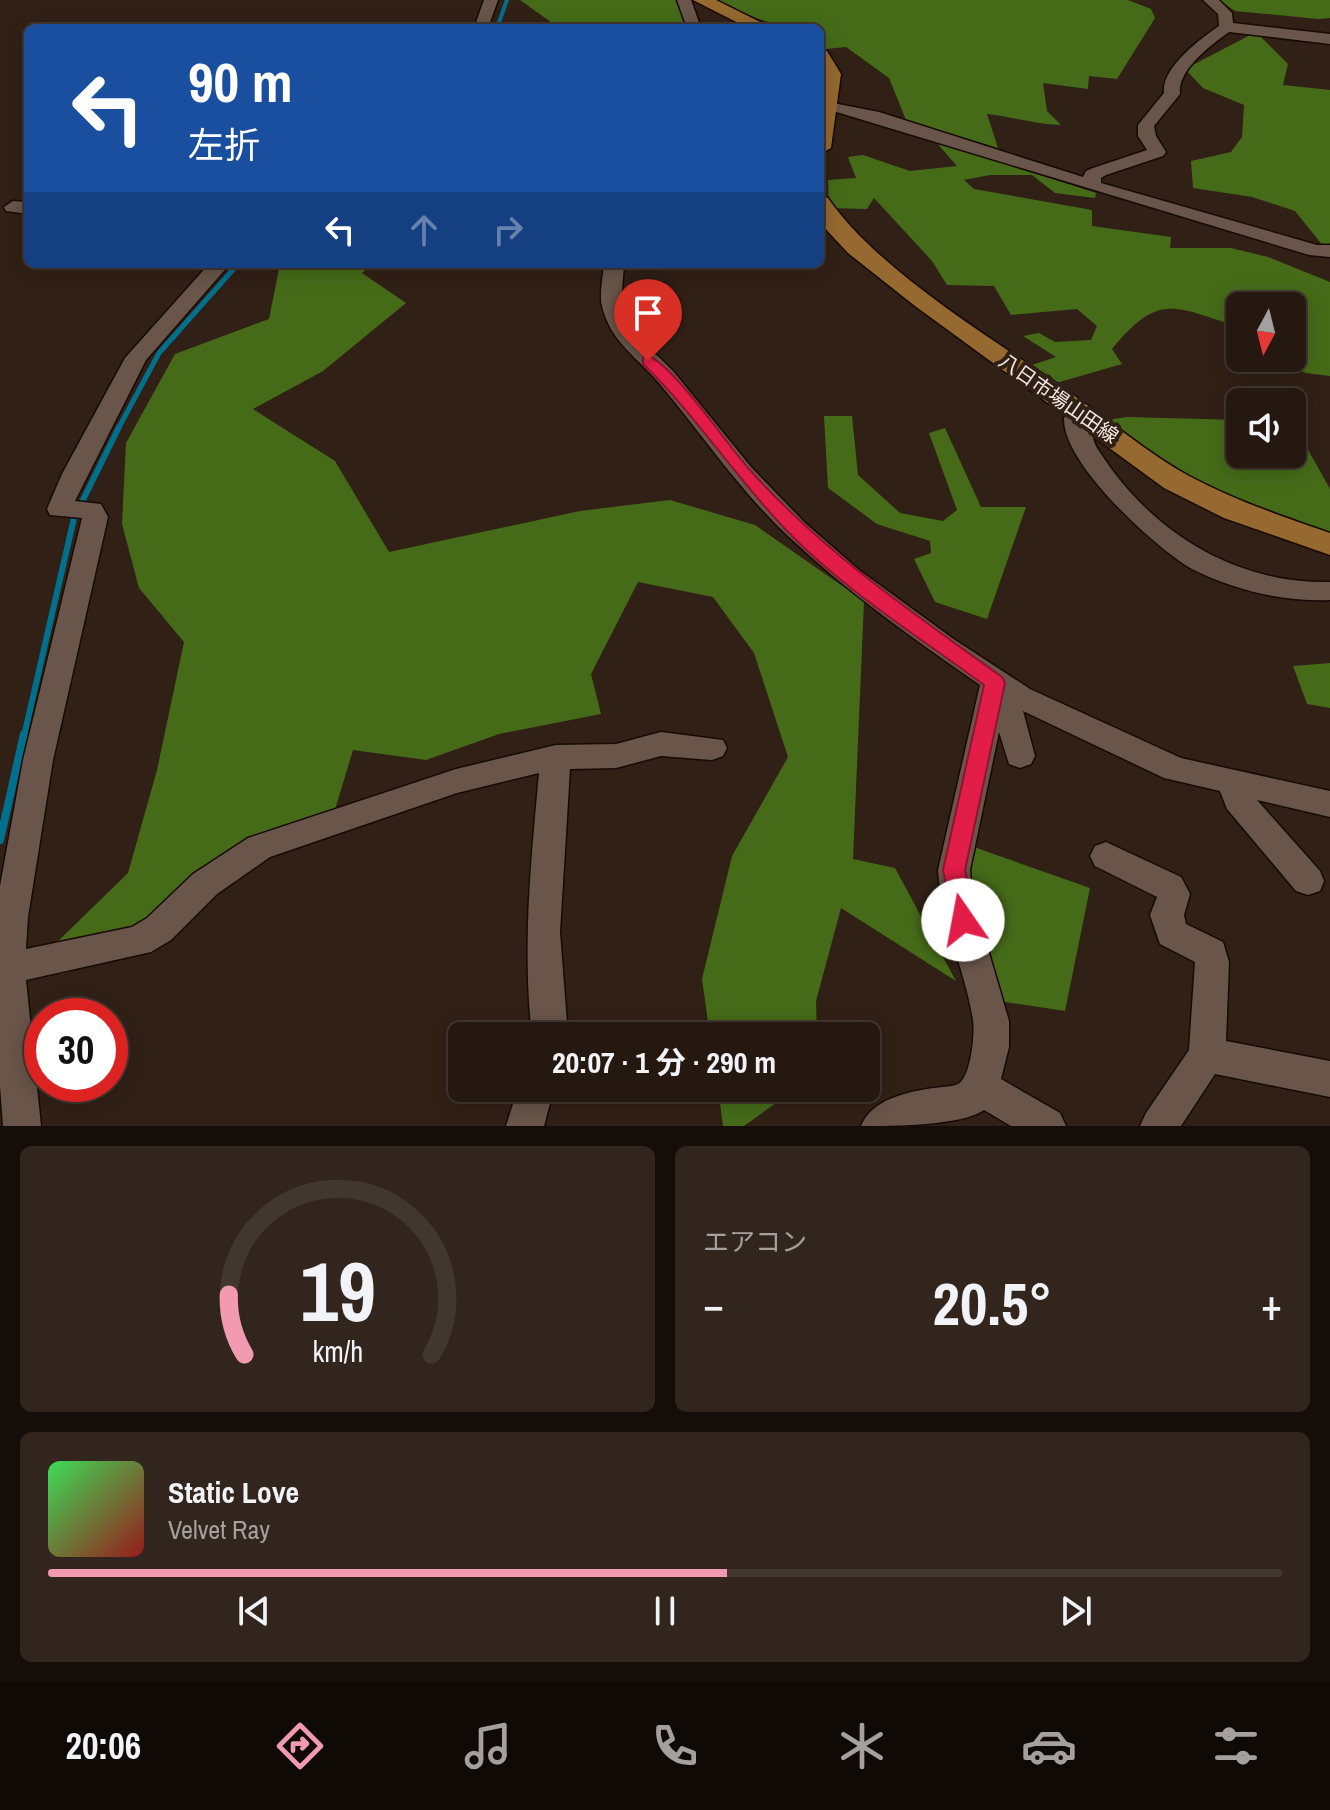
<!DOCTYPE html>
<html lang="ja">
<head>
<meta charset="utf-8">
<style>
	:root { --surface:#251810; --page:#31251e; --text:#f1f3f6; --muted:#a3a09f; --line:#423730; --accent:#f19ab1 }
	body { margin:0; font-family:"Archivo Narrow","Noto Sans JP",sans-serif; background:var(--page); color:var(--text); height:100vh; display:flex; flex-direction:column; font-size:30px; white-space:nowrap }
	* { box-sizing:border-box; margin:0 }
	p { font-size:26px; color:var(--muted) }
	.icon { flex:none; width:44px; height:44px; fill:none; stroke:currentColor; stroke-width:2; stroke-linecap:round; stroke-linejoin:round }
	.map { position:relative; height:1126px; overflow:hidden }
	.side { display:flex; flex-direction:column; gap:20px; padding:20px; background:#140d09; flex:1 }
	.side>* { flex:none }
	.banner { position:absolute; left:24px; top:24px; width:800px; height:244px; border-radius:12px; box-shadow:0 4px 20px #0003,0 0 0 2px var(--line); background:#1a4fa0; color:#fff; overflow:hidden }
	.needle { width:52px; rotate:187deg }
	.controls { position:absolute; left:1226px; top:292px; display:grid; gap:16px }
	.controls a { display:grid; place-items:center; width:80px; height:80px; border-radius:12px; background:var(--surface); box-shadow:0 4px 20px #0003,0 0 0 2px var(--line); font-size:40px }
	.speed { position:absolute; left:24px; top:998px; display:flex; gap:16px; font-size:40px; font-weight:700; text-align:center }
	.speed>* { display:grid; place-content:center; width:104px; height:104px; border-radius:50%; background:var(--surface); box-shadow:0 4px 20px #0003,0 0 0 2px var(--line); line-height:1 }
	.speed .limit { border:12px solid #d22; background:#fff; color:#111 }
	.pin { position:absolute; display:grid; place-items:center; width:68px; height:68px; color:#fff; margin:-82px -34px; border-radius:50% 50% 50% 0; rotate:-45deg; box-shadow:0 0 8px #0007 }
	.pin .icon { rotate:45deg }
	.me { position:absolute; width:88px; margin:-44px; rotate:348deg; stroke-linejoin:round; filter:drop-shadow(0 0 6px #0008) }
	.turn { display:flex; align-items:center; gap:28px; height:168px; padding:0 32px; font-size:36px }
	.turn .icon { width:104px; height:104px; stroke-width:2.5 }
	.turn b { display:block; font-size:56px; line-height:68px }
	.lanes { display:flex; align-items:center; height:76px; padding:0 32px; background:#0003; justify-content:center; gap:40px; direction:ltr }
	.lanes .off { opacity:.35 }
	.big { font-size:60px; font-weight:700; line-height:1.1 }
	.side .tile { flex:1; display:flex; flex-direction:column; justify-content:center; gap:12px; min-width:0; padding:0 28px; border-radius:12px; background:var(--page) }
	.side .dial { align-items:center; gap:0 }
	.dial svg { height:208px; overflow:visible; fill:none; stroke:var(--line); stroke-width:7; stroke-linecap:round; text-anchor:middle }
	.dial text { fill:var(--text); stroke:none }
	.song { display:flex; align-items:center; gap:24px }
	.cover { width:96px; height:96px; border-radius:12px; background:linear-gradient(135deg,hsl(130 70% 55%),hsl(0 70% 35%)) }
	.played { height:8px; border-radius:4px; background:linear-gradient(90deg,var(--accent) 55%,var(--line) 55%) }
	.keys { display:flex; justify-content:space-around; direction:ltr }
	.heat { display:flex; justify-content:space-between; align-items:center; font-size:44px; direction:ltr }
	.side .tiles { flex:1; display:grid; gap:20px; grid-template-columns:1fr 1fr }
	.tile:last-child { grid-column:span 2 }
	.trip { position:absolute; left:448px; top:1022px; width:432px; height:80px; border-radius:12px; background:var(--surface); box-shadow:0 4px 20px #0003,0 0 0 2px var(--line); font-weight:700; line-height:80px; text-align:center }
	.dock { display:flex; height:128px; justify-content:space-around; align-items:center; background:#0f0a06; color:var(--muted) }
	.dock .icon { width:56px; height:56px }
	.dock .current { color:var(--accent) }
	.dock b { font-size:36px; color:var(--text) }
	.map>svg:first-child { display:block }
</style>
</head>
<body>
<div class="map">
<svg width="1330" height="1126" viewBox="0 0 1330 1126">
	<rect width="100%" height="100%" fill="#312016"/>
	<!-- forest -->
	<g fill="#456b18">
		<path d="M520,0H690L697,28H552L555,25Z"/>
		<path d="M716,0H1128L1151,9L1155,18L1117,79L1089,76L1088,89L1043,83L1047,111L1061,125C1035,124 1013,117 987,114L998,148L906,120L889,78L846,47L826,49L820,46V28C778,28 753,19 716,0Z"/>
		<path d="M1219,0H1330V18L1318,19L1235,11Z"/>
		<path d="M1256,32L1288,64L1283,85L1330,90V246L1324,247L1295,211L1252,197L1193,188L1191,161L1231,152L1242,137L1244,105L1203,88L1185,69Z"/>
		<path d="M935,141L1096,193L1095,198L1055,193L1032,175H990L964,180L974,189L1092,210V226L1171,237L1170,248H1231L1268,257L1330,282V376L1306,373L1271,358H1292V306H1240V327C1176,308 1160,290 1112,349L1122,364L1056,383L1029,366L1056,357L1023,336L1039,333L1055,342L1091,340L1097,326L1077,309L1011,315L994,286L947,285L932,261L874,198L867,209L829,208L828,180L856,178L848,157L863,155L910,171L957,166Z"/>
		<path d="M280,264H372L362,273L406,303L323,371L253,409L335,461L389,552L580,511L670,500L755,525L864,601L853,859L895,868L956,981L841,908L816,1001L817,1036H710L702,979L732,856L788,757L754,653L713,597L638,582L591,674L601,714L499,734L426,760L353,750L334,813L219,881L161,934L93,965L61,974L51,948L128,873L157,770L184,642L139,588L122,524L126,443L175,354L269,319Z"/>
		<path d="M824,416H852L858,475L900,513L943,521L957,510L929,433L945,428L981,507H1026L987,619L935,602L914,559L931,553L930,541L877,524L828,488Z"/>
		<path d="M1127,417L1240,420V454H1292V421L1330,489V533L1259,510L1193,480L1107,420Z"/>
		<path d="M1330,663V708L1307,704L1293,666Z"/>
		<path d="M971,846L1090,888L1065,1011L999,1001L967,880Z"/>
		<path d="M718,1088H797L744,1126H723Z"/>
	</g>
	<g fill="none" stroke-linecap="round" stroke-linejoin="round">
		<!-- stream-far3 -->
		<path stroke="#01708c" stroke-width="4" d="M497,28L507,0"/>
		<!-- stream-far2 -->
		<path stroke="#01708c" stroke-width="5" d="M118,429L159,353L238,264"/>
		<!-- stream-far1 -->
		<path stroke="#01708c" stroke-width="6" d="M24,736L74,518L119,427"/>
		<!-- stream -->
		<path stroke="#01708c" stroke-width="8" d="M0,840L24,734"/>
		<!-- minor casing -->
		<g stroke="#180903" stroke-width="3">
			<g id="minor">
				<path d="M484,0H498L488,28H474Z"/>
				<path d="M677,0H691L701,28H687Z"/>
				<path d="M1203,0H1219L1232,13L1233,23L1330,34V44L1229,32C1211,45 1177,70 1180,94L1154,126L1156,136L1166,152L1163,156L1106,175L1101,178V183L1317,245H1330V257L1309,255L820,107L828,102L879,112L1083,177L1086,171L1093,168L1147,150L1138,136V125L1164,93C1161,68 1200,39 1219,26L1218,14Z"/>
				<path d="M13,201L28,202V214L6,211L4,207Z"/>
				<path d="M209,264H230L146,360L75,501L101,504L108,517L53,760L28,917L26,949L132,927L147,918L193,874L248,838L456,769L556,745L616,744L661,732L723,740L727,748L723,756L712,760L661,756L616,768L570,769L560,932L568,1036H532C522,948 531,861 539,773L457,793L270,857L217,894L171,940L151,952L26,980L41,1126H3L0,1086V886L23,760L82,518L50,515L47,509L62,474L125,358Z"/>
				<path d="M604,264H624L621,304L632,331L673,371L751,467L805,523L859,570L952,638L1030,689L1181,758L1330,791V817L1257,800L1320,871L1324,881L1320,891L1308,895L1296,891L1227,809L1220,791L1164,778L1023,711L1035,756L1031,764L1020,768L1009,764L999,732L970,870L972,895L1009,1021V1047L1001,1079L1060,1113L1066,1126H1011L984,1110C962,1126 891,1126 861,1126C872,1099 907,1092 933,1088C940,1087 952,1087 958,1084C971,1077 975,1034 973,1020C965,969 941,922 938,870L980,685C914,639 847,592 788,536C739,490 702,434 659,383C637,357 610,341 602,306C599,294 603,277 604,264Z"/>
				<path d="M1076,403L1084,405C1092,418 1089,437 1099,451C1150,531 1234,584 1330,582V600C1284,602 1233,590 1192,569C1159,551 1041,447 1068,405Z"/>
				<path d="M1106,842L1181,877L1190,894L1184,915L1186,924L1223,942L1229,962L1226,1041L1330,1061V1097L1215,1074L1181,1126H1140L1146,1113L1189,1050L1195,962L1160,944L1150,915L1157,897L1095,866L1090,856L1095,846Z"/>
				<path d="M518,1088H554L544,1126H506Z"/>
			</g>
		</g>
		<!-- major casing -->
		<g stroke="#180903" stroke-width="3">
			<g id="major">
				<path d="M693,0H716L772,28H748Z"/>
				<path d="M820,49L827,51L841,74L831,148L820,154Z"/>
				<path d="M820,196L828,198C879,272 994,339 1069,392C1108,419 1147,453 1189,476C1234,500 1281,516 1330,533V555L1224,518L1164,488L915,306L848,253L820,223Z"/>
			</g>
		</g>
		<!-- minor -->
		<use href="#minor" fill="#69554a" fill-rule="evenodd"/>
		<!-- major -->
		<use href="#major" fill="#95692f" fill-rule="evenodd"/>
	</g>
	<!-- route -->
	<path fill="#e11d48" stroke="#92132f" stroke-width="2" d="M648,356C672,363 728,446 749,469C823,552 913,613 1002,677L1005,683L965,870L975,920L972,927L963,930L955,927L943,870L984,685C918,636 844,590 787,531C736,478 694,413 643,364V357Z"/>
	<g text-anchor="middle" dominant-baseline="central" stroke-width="8" stroke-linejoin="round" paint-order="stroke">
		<!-- street labels -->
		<g font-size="20" fill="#f4e8e2" stroke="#312016">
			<text transform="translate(1059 398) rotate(35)">八日市場山田線</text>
		</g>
	</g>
</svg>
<div class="controls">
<a><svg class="needle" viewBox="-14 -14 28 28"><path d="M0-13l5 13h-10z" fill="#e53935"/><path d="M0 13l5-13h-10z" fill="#a3a09f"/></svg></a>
<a><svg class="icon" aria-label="sound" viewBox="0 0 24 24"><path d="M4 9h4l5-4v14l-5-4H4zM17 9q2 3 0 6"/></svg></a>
</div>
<div class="speed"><div class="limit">30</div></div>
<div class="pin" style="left:648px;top:361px;background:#d93025"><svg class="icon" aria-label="arrive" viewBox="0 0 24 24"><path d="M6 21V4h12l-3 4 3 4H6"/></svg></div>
<svg class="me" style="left:963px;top:920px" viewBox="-20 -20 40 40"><circle r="19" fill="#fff"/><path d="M0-13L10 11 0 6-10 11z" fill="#e11d48"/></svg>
<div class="trip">20:07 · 1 分 · 290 m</div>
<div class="banner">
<div class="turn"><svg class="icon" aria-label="left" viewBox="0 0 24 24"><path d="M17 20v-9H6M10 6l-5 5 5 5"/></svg><div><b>90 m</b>左折</div></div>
<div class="lanes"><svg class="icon" aria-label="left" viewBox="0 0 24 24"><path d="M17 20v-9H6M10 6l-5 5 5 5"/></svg><svg class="icon off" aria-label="ahead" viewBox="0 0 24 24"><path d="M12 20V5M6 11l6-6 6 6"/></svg><svg class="icon off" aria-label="right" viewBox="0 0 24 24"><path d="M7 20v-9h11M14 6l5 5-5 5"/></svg></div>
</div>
</div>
<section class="side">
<div class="tiles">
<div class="tile dial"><svg viewBox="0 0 100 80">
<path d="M14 69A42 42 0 1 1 86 69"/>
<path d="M14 69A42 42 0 0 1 8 46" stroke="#f19ab1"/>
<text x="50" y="56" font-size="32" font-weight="700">19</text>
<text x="50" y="72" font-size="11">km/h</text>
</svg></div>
<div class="tile"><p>エアコン</p>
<div class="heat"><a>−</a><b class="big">20.5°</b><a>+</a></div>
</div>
<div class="tile">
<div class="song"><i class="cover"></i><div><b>Static Love</b><p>Velvet Ray</p></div></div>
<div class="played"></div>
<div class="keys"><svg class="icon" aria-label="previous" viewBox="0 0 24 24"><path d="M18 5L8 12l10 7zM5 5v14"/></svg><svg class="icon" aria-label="pause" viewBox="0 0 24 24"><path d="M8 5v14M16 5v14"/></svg><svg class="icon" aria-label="next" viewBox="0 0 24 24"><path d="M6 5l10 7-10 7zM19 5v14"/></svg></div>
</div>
</div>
</section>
<nav class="dock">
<b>20:06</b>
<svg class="icon current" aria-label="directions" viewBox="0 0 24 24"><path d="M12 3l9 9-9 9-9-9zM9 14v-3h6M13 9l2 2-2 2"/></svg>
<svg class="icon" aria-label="music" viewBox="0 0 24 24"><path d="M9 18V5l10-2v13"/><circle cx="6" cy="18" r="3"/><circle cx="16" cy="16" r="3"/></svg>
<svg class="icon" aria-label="phone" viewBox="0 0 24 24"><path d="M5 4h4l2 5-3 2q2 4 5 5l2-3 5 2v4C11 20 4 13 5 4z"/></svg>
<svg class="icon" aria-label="climate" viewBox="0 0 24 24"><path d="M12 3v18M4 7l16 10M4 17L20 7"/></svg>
<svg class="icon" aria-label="car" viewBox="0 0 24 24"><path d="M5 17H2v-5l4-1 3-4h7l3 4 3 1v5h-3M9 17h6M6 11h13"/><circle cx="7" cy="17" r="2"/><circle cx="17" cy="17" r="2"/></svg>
<svg class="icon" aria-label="filters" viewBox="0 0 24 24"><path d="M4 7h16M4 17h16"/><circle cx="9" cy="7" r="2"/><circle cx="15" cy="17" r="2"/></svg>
</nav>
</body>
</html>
